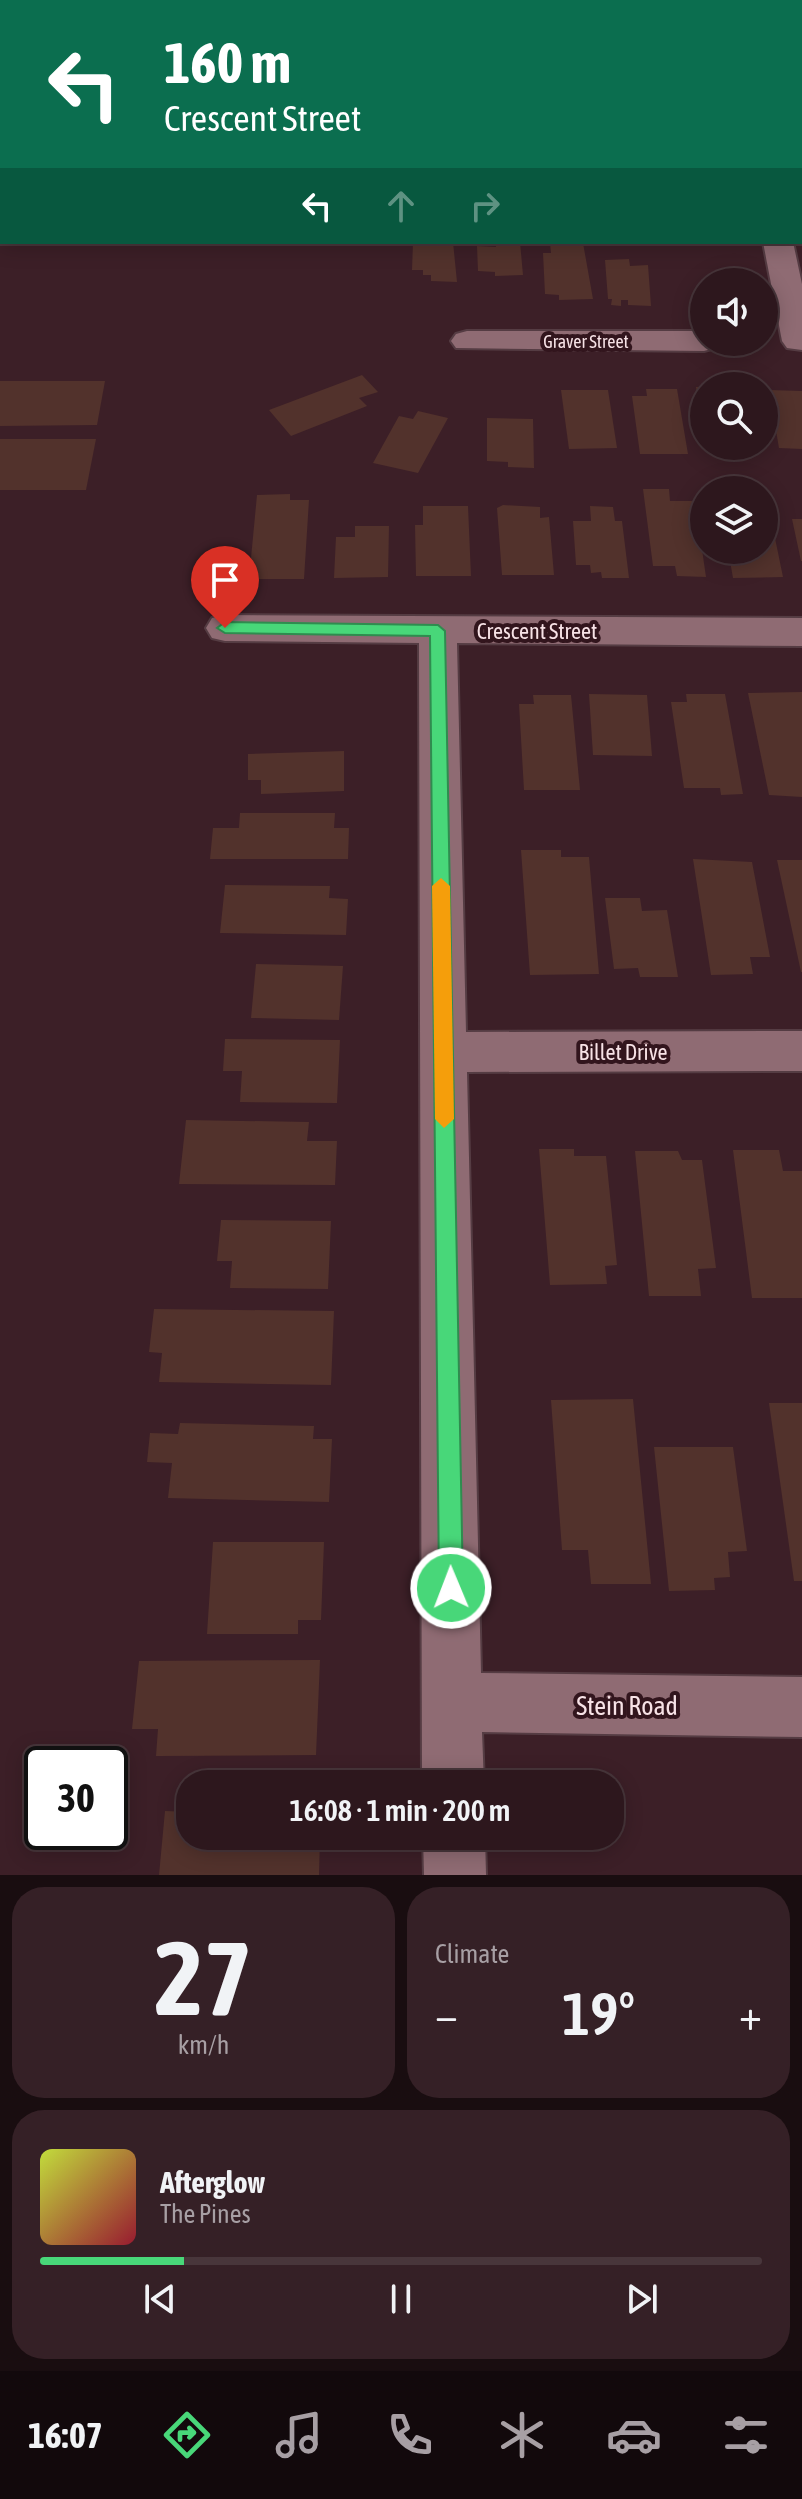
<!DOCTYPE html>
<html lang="en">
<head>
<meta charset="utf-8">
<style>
	:root { --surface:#2d171d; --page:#352026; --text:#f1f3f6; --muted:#a79fa4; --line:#48363b; --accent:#48d779 }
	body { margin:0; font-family:"Asap Condensed",sans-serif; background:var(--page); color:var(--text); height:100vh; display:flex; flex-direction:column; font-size:30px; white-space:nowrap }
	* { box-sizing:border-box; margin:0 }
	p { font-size:26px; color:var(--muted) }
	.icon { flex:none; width:44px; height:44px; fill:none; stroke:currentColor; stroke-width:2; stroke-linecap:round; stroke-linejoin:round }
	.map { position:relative; height:1875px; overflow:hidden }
	.side { display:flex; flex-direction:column; gap:12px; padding:12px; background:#190d10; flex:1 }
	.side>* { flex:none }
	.guide { position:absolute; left:0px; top:0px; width:802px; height:244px; box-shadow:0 4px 20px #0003,0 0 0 2px var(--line); background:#0b6e4f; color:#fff; overflow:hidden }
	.buttons { position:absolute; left:690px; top:268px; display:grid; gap:16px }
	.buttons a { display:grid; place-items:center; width:88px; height:88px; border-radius:50%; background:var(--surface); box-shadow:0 4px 20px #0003,0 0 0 2px var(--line); font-size:40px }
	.speed { position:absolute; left:24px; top:1746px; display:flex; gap:16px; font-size:40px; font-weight:700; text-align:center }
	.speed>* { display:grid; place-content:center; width:104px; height:104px; border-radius:50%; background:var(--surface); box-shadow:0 4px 20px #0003,0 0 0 2px var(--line); line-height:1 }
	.speed .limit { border:4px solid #111; border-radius:12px; background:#fff; color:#111 }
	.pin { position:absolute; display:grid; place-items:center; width:68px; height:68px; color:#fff; margin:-82px -34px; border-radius:50% 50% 50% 0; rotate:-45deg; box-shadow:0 0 8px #0007 }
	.pin .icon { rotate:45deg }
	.me { position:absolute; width:88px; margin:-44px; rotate:359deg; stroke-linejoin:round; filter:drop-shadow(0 0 6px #0008) }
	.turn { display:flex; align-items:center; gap:28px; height:168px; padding:0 32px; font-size:36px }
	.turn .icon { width:104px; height:104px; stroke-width:2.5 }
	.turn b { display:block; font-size:56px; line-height:68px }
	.lanes { display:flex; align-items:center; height:76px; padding:0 32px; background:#0003; justify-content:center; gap:40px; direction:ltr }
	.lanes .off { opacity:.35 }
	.big { font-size:60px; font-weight:600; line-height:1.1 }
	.side .tile { flex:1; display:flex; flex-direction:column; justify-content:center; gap:12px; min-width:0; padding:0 28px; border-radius:32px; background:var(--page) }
	.side .dial { align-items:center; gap:0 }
	.dial b { font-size:104px; line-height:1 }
	.song { display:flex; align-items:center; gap:24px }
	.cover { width:96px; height:96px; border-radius:12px; background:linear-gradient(135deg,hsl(70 70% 55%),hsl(350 70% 35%)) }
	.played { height:8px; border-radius:4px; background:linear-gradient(90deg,var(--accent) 20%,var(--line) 20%) }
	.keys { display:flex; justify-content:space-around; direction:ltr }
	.heat { display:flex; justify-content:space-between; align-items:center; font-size:44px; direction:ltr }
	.side .tiles { flex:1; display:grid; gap:12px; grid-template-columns:1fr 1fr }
	.tile:last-child { grid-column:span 2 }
	.trip { position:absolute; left:176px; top:1770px; width:448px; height:80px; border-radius:32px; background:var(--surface); box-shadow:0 4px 20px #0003,0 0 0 2px var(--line); font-weight:600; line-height:80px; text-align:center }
	.dock { display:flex; height:128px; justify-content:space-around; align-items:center; background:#12090c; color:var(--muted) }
	.dock .icon { width:56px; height:56px }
	.dock .current { color:var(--accent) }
	.dock b { font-size:36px; color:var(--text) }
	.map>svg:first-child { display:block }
</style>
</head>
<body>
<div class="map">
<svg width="802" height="1875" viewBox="0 0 802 1875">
	<rect width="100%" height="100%" fill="#3c1f27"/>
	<!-- green -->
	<path fill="#563e29" d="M0,0H718L719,2H2L0,146Z"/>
	<!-- building -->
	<g fill="#52322c">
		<path d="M413,242H453L457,282L431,281V275H423V270H412Z"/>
		<path d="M495,242H520L523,275L495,276V272L478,271L477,246L496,247Z"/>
		<path d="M550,243H583L593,299L559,300V295L545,294L543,253H551Z"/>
		<path d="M629,259L630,266L648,265L651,306L628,305V300H621V306L611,305L612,299H608L605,260Z"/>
		<path d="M362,375L378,392L359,398L367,406L291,436L269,410Z"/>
		<path d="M0,381H105L97,425L0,426Z"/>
		<path d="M696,387H704V426H702Z"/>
		<path d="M646,389H677L688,454H640L632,396H647Z"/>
		<path d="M561,390H608L617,448L569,449Z"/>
		<path d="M769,390L802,391V449L779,448Z"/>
		<path d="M418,411L448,418L418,473L373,463L399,416L413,419Z"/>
		<path d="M487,418L533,419L534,468L508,467V462L487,461Z"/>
		<path d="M0,439H96L86,490H0Z"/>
		<path d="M723,446H754L755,452H724Z"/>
		<path d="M643,489H669L670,501H695L706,577L677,576L675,566H653Z"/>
		<path d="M290,494V500H309L304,579H249L257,495Z"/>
		<path d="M503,505L540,507V518L549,517L554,575H502L497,508Z"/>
		<path d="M423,506H468L471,576H416L415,525H423Z"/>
		<path d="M590,506L613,507L615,521H622L629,578H602L601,572L591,573L590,565H576L573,521H591Z"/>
		<path d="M764,509H769L783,577L733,578L728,550H764Z"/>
		<path d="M792,519H802V561H801Z"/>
		<path d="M355,526H389L388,577L334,578L336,537H355Z"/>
		<path d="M802,692V797L769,795L748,693Z"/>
		<path d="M589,694L647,695L652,756L593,755Z"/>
		<path d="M686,694H725L743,794L721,795L720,788H684L671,702H687Z"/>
		<path d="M533,695H571L580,790H524L519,704H534Z"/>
		<path d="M344,751V791L261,794V780H248V754Z"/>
		<path d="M240,813H335L334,828H349L348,859H210L213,828H239Z"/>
		<path d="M521,850H561V857H589L599,974L530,975Z"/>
		<path d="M693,859L752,862L770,957H750L753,974L711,975Z"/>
		<path d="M777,860H802V972H801Z"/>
		<path d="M225,885L330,886L329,898L348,899L346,935L220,933Z"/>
		<path d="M605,898H640L642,911L667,910L678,977H640L638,968L614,969Z"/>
		<path d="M256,964L343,966L339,1020L251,1018Z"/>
		<path d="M225,1039L340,1040L337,1103L240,1102L242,1071H223Z"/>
		<path d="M186,1120L309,1122L307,1141H337L335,1185L179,1184Z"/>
		<path d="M539,1149H574V1156H606L617,1265L605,1266L607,1284L550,1285Z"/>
		<path d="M733,1150H779L783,1171H802V1298H752Z"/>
		<path d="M635,1151H678L682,1160H702L716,1268L698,1269L701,1296H649Z"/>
		<path d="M221,1220L331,1221L328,1289L230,1288L232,1261H217Z"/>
		<path d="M154,1309L334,1311L331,1385L159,1382L162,1353L149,1352Z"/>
		<path d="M633,1399L651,1584H591L588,1550H562L551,1400Z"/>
		<path d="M769,1403H802V1581H794Z"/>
		<path d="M180,1423L314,1426L313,1439H332L329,1502L168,1498L172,1463L147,1462L150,1433L178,1434Z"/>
		<path d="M654,1447H733L747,1551L728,1552L730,1577L714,1578L715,1590L669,1591Z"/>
		<path d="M213,1542H324L321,1620H298V1634H207Z"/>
		<path d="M320,1660L316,1755L156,1756L158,1729H132L139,1661Z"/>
		<path d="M165,1811L190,1812V1836H320L319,1875H159Z"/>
	</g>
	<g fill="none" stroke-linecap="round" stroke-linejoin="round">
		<!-- minor casing -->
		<g stroke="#553c43" stroke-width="4">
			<g id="minor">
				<rect x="0" y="171" width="2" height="18"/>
				<rect x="800" y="177" width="2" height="18"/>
				<path d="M763,242H793L802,284V350L787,348L782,341Z"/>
				<path d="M467,331H704V342H719L715,348L704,351L456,348L451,341L456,334Z"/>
				<path d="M225,615L802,618V646L457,643L466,1032L802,1031V1071L467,1072L481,1673L802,1677V1737L482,1732L484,1784H422L419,643L225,641L212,638L206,628L212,618Z"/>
				<path d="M423,1836H485L486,1875H424Z"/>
			</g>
		</g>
		<!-- minor -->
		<use href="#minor" fill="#8f6b73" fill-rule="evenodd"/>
	</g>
	<!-- route -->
	<path fill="#48d779" stroke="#2f8c4f" stroke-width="2" d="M225,622L438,625L445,631L463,1588L459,1596L451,1599L442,1596L439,1588L430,636L225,633L217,628Z"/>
	<!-- slow -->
	<path fill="#f59e0b" d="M441,878L450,886L454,1119L444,1128L435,1119L432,886Z"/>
	<g text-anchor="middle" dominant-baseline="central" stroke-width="8" stroke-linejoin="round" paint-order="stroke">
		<!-- far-street labels -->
		<g font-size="18" fill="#f7e2e6" stroke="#32151d">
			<text x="586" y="341">Graver Street</text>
		</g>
		<!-- street labels -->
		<g font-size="22" fill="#f7e2e6" stroke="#32151d">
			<text x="537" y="631">Crescent Street</text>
			<text x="623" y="1052">Billet Drive</text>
		</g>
		<!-- near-street labels -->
		<g font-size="26" fill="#f7e2e6" stroke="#32151d">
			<text x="627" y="1706">Stein Road</text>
		</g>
	</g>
</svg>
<div class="buttons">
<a><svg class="icon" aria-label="sound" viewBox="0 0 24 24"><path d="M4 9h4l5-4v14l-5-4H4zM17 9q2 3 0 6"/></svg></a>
<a><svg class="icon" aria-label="search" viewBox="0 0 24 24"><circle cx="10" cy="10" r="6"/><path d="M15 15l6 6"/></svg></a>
<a><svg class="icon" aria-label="layers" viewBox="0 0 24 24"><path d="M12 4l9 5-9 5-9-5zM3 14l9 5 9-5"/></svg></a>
</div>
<div class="speed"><div class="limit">30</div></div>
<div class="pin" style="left:225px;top:628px;background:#d93025"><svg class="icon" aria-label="arrive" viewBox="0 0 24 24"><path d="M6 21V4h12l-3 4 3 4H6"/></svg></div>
<svg class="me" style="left:451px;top:1588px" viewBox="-20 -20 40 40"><circle r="17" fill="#48d779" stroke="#fff" stroke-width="3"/><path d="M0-11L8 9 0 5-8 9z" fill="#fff"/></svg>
<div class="trip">16:08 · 1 min · 200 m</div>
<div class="guide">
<div class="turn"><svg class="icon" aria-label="left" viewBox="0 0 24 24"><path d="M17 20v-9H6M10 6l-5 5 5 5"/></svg><div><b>160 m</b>Crescent Street</div></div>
<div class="lanes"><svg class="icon" aria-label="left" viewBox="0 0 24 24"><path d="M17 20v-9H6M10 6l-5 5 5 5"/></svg><svg class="icon off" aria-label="ahead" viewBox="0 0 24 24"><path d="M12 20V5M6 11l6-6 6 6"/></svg><svg class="icon off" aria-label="right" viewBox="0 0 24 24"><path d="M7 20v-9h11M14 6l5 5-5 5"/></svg></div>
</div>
</div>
<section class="side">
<div class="tiles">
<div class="tile dial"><b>27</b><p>km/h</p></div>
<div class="tile"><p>Climate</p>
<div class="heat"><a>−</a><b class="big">19°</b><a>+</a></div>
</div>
<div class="tile">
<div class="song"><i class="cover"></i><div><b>Afterglow</b><p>The Pines</p></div></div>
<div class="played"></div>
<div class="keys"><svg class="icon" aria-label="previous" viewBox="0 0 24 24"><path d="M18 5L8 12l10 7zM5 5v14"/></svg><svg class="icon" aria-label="pause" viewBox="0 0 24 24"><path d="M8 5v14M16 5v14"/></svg><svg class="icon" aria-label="next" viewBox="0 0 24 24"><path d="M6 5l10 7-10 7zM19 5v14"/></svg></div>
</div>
</div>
</section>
<nav class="dock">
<b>16:07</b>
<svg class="icon current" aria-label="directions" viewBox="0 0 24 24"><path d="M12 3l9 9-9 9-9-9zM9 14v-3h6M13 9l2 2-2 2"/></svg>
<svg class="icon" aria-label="music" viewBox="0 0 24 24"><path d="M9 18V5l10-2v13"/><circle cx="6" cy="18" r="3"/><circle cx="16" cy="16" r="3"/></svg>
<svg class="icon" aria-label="phone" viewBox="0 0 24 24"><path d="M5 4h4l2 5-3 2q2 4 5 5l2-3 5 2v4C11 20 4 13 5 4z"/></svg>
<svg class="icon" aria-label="climate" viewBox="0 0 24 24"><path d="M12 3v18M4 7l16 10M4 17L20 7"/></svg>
<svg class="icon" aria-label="car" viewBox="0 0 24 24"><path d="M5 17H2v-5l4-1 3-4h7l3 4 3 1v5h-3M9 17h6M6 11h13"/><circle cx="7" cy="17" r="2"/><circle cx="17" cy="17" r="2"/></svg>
<svg class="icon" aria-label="filters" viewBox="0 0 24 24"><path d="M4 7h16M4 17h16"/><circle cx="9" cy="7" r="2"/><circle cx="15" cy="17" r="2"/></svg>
</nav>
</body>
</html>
